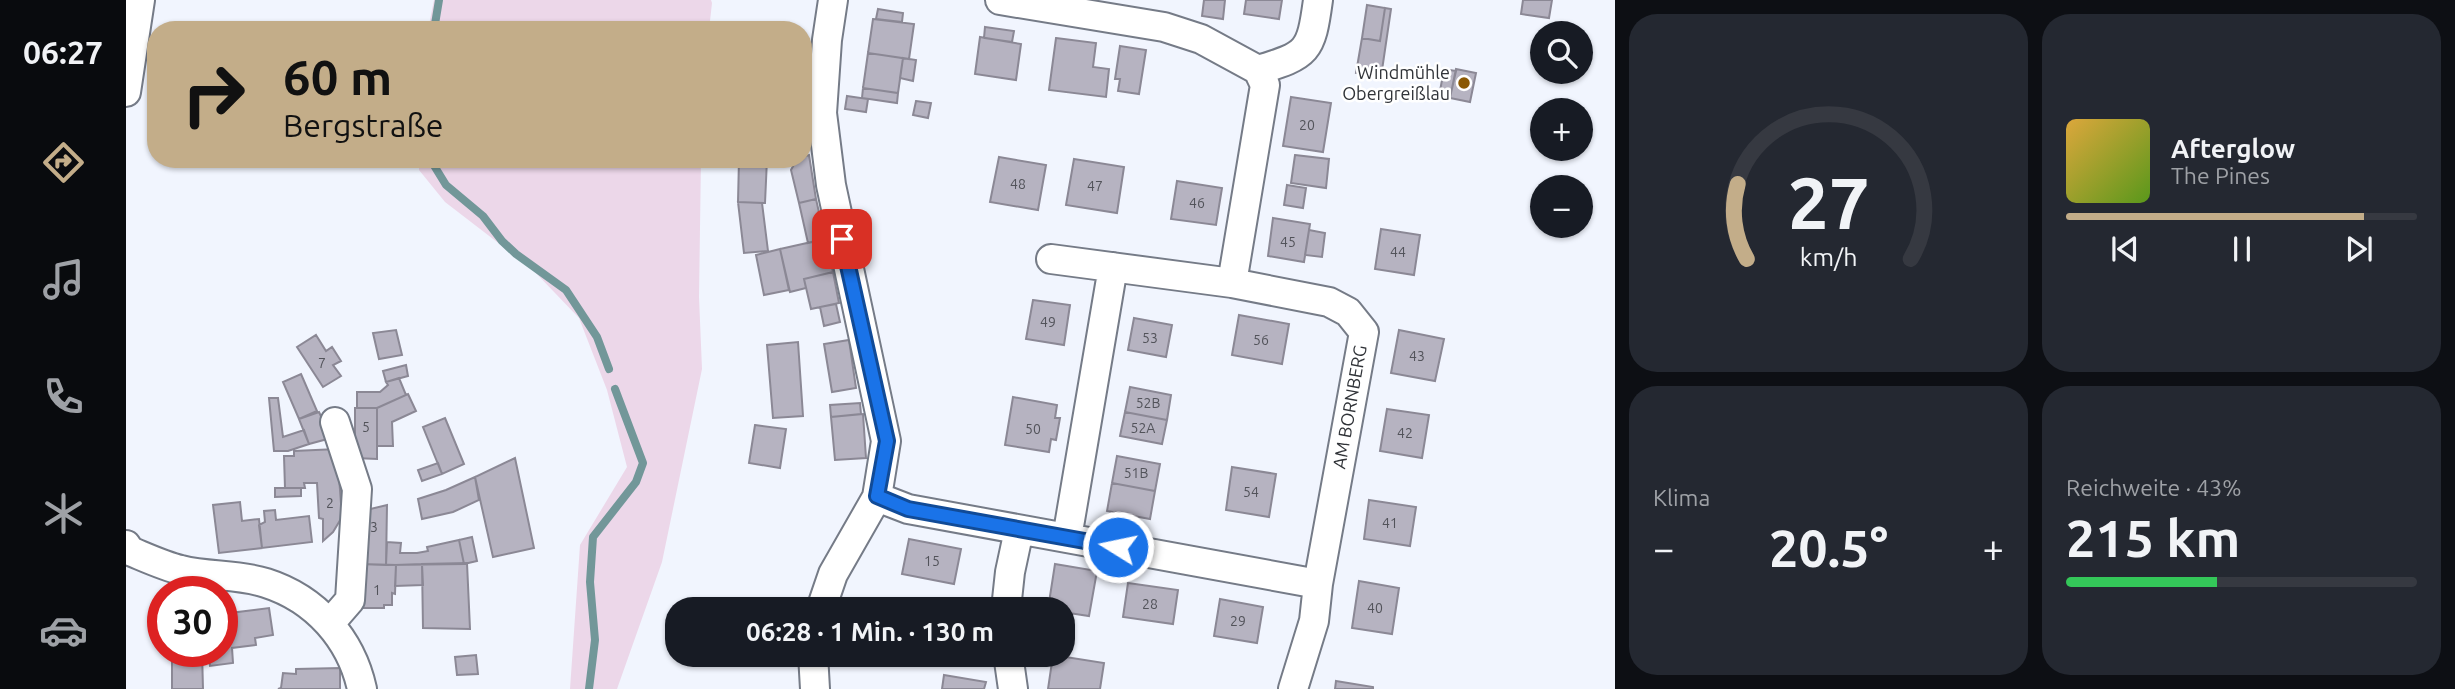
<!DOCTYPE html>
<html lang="de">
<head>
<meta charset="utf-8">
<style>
	:root { --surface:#171b24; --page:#242831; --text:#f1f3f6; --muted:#9ea1a6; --line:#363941; --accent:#c3ad89 }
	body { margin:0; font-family:Ubuntu,sans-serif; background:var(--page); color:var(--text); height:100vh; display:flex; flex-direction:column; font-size:26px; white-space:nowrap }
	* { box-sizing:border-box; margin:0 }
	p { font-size:23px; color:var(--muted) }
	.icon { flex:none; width:38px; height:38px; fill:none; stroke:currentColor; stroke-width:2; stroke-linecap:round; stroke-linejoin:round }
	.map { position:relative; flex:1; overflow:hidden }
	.side { display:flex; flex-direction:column; gap:14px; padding:14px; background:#0d0f14; width:840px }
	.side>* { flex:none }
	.top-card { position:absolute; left:21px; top:21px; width:665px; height:147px; border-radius:28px; box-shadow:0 2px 5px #0004; background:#c3ad89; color:#111; overflow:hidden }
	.buttons { position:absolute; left:1404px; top:21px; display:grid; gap:14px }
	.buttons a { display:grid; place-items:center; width:63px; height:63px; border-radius:50%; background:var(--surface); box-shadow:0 2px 5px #0004; font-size:35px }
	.speed { position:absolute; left:21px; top:576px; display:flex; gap:14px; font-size:35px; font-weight:700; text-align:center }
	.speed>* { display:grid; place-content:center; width:91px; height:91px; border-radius:50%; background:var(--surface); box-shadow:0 2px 5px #0004; line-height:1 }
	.speed .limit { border:10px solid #d22; background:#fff; color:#111 }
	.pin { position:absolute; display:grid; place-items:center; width:60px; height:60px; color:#fff; margin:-30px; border-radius:14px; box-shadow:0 4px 10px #0006 }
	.me { position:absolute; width:77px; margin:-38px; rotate:280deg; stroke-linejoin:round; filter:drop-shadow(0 0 5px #0008) }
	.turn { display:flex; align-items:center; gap:24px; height:147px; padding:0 21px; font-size:32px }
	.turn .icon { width:91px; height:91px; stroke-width:2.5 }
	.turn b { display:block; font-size:49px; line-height:60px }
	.big { font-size:52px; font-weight:700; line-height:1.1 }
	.side .card { flex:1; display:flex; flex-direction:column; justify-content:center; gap:10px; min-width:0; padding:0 24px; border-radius:28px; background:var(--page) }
	.side .dial { align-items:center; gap:0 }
	.dial svg { height:182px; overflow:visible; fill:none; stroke:var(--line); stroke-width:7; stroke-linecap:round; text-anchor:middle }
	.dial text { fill:var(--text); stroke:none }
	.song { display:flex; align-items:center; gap:21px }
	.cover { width:84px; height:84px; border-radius:10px; background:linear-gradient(135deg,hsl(40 70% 55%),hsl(90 70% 35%)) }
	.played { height:7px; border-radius:4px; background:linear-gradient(90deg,var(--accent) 85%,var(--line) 85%) }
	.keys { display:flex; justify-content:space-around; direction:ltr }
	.heat { display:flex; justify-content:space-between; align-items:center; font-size:38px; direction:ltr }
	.charge { height:10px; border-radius:5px; background:linear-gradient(90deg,#34c759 43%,var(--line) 0) }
	.side .tiles { flex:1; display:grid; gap:14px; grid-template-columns:repeat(2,1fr) }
	.trip { position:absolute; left:539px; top:597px; width:410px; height:70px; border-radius:28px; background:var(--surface); box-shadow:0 2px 5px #0004; font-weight:700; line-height:70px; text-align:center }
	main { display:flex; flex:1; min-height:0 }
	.tabs { display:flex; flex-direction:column; width:126px; justify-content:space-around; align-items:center; background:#090b0e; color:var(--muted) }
	.tabs .icon { width:49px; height:49px }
	.tabs .on { color:var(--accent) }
	.tabs b { font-size:32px; color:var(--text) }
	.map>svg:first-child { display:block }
</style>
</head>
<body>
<main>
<nav class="tabs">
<b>06:27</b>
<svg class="icon on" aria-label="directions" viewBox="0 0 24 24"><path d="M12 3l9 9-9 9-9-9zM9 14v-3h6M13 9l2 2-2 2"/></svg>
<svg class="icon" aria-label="music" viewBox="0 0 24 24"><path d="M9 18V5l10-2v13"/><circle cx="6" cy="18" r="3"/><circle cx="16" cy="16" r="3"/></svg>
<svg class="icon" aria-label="phone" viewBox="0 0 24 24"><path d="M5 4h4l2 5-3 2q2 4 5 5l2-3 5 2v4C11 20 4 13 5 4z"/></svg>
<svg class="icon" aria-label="climate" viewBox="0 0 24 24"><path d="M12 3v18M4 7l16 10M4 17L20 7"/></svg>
<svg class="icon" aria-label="car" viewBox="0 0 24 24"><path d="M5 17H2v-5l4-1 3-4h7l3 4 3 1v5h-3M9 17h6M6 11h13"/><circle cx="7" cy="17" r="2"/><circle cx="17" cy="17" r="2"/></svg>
</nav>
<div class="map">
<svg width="1489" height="689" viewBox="0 0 1489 689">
	<rect width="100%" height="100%" fill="#f1f5fe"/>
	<path fill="#ecd7e9" d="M 308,0 L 585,0 L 586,3 L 583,30 L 302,30 Z
		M 293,159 L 575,159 L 573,297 L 576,369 L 536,562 L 491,689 L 444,689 L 454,545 L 501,467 L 481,390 L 453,318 L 405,268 L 319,202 L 293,170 Z"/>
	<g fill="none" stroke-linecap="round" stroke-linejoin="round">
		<path stroke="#729799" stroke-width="8" d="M 308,30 L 313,0
			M 304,159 L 320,185 L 357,216 L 376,241 L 390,254 L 440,290 L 471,337 L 483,369
			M 463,689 L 469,640 L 464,582 L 467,537 L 510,482 L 517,463 L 489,389"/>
	</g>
	<path fill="#b6b3c1" stroke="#8b8895" stroke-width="2" d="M 1078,0 L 1099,0 L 1097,19 L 1076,16 Z
		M 1120,0 L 1156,0 L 1153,19 L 1118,14 Z
		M 1397,0 L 1426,0 L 1423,18 L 1395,14 Z
		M 1241,5 L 1259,8 L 1254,41 L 1236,38 Z
		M 1259,8 L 1265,9 L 1255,77 L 1230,73 L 1236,38 L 1254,41 Z
		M 752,9 L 777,13 L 776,22 L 750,19 Z
		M 747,19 L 788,24 L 783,59 L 742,53 Z
		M 859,27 L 888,31 L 886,42 L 858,38 Z
		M 854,37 L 895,44 L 890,80 L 849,74 Z
		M 930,38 L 970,43 L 967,67 L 983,69 L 980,97 L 923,90 Z
		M 994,46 L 1020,50 L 1013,94 L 992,91 L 994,79 L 989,79 Z
		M 742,53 L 777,58 L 772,93 L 737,88 Z
		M 777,58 L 790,60 L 787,81 L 774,78 Z
		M 1318,69 L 1330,71 L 1325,93 L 1314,91 Z
		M 1330,69 L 1350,73 L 1344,102 L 1324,98 Z
		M 737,88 L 772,93 L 771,103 L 736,98 Z
		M 721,96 L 742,99 L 740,112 L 719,109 Z
		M 1165,97 L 1205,103 L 1197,152 L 1157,146 Z
		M 790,101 L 805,103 L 802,118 L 787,115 Z
		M 683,155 L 690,199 L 673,203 L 665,170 L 671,159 L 677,159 L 677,157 Z
		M 1169,155 L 1203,159 L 1200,188 L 1165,183 Z
		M 873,157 L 920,165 L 912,210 L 864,202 Z
		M 613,159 L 641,159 L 639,203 L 612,202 Z
		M 948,159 L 998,167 L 991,213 L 940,205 Z
		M 1051,181 L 1096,188 L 1090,225 L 1045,219 Z
		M 1161,185 L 1180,188 L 1177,208 L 1158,205 Z
		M 690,199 L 699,239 L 682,243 L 673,203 Z
		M 612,202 L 636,203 L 642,251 L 618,253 Z
		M 1147,218 L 1184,224 L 1178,262 L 1142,256 Z
		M 1255,229 L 1294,235 L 1288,275 L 1249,269 Z
		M 1183,230 L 1199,233 L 1196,257 L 1179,255 Z
		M 699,239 L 707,272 L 678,279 L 680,288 L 664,292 L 654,249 Z
		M 654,249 L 663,290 L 638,295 L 630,255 Z
		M 707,272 L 713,303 L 685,309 L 678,279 Z
		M 907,300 L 944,305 L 938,345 L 900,339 Z
		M 710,304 L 714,322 L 698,326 L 694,307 Z
		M 1113,315 L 1163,324 L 1156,364 L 1106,355 Z
		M 1008,318 L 1046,325 L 1040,357 L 1002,350 Z
		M 270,330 L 276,355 L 253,359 L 247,333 Z
		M 1273,330 L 1318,339 L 1309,381 L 1265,373 Z
		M 190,335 L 200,351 L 206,347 L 215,361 L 207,365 L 215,376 L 197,387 L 171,347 Z
		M 723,340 L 730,388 L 706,392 L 698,344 Z
		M 672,342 L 677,416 L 647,418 L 641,345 Z
		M 280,365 L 282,376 L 260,382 L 257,371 Z
		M 175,374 L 191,411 L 173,419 L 157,382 Z
		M 273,378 L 280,395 L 251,408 L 231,408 L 231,392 L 254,392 L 262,385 L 260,382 Z
		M 1004,387 L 1045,395 L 1041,420 L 999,412 Z
		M 282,394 L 290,411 L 266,422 L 267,446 L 251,446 L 251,408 Z
		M 887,397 L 931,405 L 929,418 L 934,418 L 930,440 L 925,439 L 923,452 L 879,445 Z
		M 143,398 L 152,398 L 157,437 L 178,430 L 183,444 L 162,451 L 148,451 Z
		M 734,403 L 735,414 L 705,417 L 704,405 Z
		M 229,408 L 251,408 L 251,459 L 229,458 Z
		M 1261,409 L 1303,415 L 1296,458 L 1254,451 Z
		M 193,412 L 205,438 L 183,444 L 173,419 Z
		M 999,412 L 1041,420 L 1036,444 L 994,436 Z
		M 737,414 L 740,458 L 709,460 L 705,417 Z
		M 319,418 L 338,464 L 316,474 L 297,427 Z
		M 629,425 L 660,429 L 654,468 L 623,463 Z
		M 211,449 L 216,517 L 207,532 L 197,541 L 197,519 L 193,518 L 191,483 L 178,483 L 179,488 L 159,488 L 158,456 L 168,456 L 168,451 Z
		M 991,456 L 1034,464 L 1029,491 L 986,483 Z
		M 389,458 L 408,548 L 367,557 L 349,477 Z
		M 312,463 L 316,474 L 296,481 L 292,470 Z
		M 1106,467 L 1150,474 L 1143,517 L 1100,510 Z
		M 349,477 L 353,500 L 327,512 L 296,519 L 292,499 L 320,490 Z
		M 986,483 L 1029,491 L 1024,519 L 981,511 Z
		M 149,488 L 175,488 L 175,496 L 149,497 Z
		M 1243,500 L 1290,507 L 1284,546 L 1238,539 Z
		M 114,502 L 116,521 L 133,519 L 136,548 L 93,553 L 87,505 Z
		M 261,505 L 260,565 L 234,564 L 236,511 Z
		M 149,510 L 150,520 L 183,516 L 186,542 L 136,548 L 133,525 L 139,522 L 138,511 Z
		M 346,537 L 351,561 L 338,564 L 333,540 Z
		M 783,539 L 835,549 L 828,584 L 776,574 Z
		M 333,540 L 338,564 L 260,565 L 261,542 L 275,543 L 274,553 L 291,553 L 302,551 L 301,547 Z
		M 341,563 L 344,629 L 297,628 L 296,564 Z
		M 234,564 L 270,565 L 269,594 L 266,593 L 266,605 L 258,605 L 258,608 L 233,608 Z
		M 296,564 L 297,585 L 269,586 L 270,565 Z
		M 929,564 L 971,571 L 963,616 L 936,612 L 936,609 L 922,609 Z
		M 1233,581 L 1273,588 L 1266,634 L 1226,628 Z
		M 1002,583 L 1052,590 L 1047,624 L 997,617 Z
		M 1094,599 L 1137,607 L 1131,643 L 1088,636 Z
		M 143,608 L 147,635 L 129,638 L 130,645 L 106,648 L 107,663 L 84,666 L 82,651 L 96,651 L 96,614 Z
		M 46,651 L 76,651 L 77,689 L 46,689 Z
		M 350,655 L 352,674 L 331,675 L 329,657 Z
		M 927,655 L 978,663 L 974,689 L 922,689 Z
		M 214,668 L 214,689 L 152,689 L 155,688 L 157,673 L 170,674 L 170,669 Z
		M 818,675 L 860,682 L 858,689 L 816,689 Z
		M 1210,681 L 1247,687 L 1247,689 L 1209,689 Z"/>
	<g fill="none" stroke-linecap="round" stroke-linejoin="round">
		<defs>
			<path id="minor" d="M 874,0 L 1038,27 L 1075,39 L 1132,70 L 1139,85 L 1106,283
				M 1132,70 C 1182,55 1185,52 1192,0
				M 0,92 L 14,0
				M 751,497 L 782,509 L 1192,584 L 1238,332 L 1222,312 L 1203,302 L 1106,283 L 925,259
				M 941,538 L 987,267
				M 0,545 L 4,551 C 21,558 38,566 55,570 C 82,577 113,574 140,583 C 190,599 225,639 236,689
				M 695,609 L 707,574 L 751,497 L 760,441 L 705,185 L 696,113 L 701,40 L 707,0
				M 880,609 L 884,572 L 893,530
				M 205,622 L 224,600 L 231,489 L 209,422
				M 687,654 L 689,689
				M 882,654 L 887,689
				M 1167,689 L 1188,621 L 1192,584"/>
		</defs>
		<use href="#minor" stroke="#757b87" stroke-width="32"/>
		<use href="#minor" stroke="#fff" stroke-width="28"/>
	</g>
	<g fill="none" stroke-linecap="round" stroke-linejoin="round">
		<defs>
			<path id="route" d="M 716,239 L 761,441 L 751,496 L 782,509 L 992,547"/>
		</defs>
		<use href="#route" stroke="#114b97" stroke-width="18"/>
		<use href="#route" stroke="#1a73e8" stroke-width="12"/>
	</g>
	<circle fill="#8b5803" stroke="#fff" stroke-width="2.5" cx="1338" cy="83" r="7"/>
	<g text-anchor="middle" stroke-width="5" stroke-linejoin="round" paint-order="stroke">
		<g font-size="14" fill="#52535a">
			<text x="1181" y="130">20</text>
			<text x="892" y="189">48</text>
			<text x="969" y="191">47</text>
			<text x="1071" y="208">46</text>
			<text x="1162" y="247">45</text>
			<text x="1272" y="257">44</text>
			<text x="922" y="327">49</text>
			<text x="1024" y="343">53</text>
			<text x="1135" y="345">56</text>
			<text x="1291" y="361">43</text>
			<text x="196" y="368">7</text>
			<text x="1022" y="408">52B</text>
			<text x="240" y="432">5</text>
			<text x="1017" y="433">52A</text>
			<text x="907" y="434">50</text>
			<text x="1279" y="438">42</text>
			<text x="1010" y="478">51B</text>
			<text x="1125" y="497">54</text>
			<text x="204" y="508">2</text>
			<text x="1264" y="528">41</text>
			<text x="248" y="532">3</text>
			<text x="806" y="566">15</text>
			<text x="251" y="595">1</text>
			<text x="1024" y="609">28</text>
			<text x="1249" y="613">40</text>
			<text x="1112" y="626">29</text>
		</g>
		<g font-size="18" fill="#303338" stroke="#fff" text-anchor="end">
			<text x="1324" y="79">Windmühle<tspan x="1324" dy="21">Obergreißlau</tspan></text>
		</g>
		<g font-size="18" fill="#303338" stroke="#fff">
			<text transform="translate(1224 407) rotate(-80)" y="6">AM BORNBERG</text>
		</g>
	</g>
</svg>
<div class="buttons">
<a><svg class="icon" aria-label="search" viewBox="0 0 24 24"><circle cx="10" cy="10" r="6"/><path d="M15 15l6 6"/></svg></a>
<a>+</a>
<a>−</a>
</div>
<div class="speed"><div class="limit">30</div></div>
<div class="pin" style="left:716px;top:239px;background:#d93025"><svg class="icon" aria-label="arrive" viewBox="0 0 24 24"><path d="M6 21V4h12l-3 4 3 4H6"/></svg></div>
<svg class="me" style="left:992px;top:547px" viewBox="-20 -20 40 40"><circle r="17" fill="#1a73e8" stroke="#fff" stroke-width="3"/><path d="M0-11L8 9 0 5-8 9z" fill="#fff"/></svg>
<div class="trip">06:28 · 1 Min. · 130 m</div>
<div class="top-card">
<div class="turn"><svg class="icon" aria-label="right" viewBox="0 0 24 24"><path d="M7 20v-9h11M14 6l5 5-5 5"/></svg><div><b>60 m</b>Bergstraße</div></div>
</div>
</div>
<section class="side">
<div class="tiles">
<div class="card dial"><svg viewBox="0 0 100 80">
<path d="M14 69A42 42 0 1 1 86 69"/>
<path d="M14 69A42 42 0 0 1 10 36" stroke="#c3ad89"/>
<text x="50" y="56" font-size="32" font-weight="700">27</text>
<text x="50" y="72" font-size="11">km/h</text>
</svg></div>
<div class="card">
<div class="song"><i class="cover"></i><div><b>Afterglow</b><p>The Pines</p></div></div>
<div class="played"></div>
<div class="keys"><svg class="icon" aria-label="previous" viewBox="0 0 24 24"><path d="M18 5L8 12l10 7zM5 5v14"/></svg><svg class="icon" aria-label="pause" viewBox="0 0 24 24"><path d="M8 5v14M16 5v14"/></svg><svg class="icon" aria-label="next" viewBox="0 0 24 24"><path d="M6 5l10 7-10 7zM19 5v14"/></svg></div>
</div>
<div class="card"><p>Klima</p>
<div class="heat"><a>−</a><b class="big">20.5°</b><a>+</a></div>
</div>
<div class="card"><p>Reichweite · 43%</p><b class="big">215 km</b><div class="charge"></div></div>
</div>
</section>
</main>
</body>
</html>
